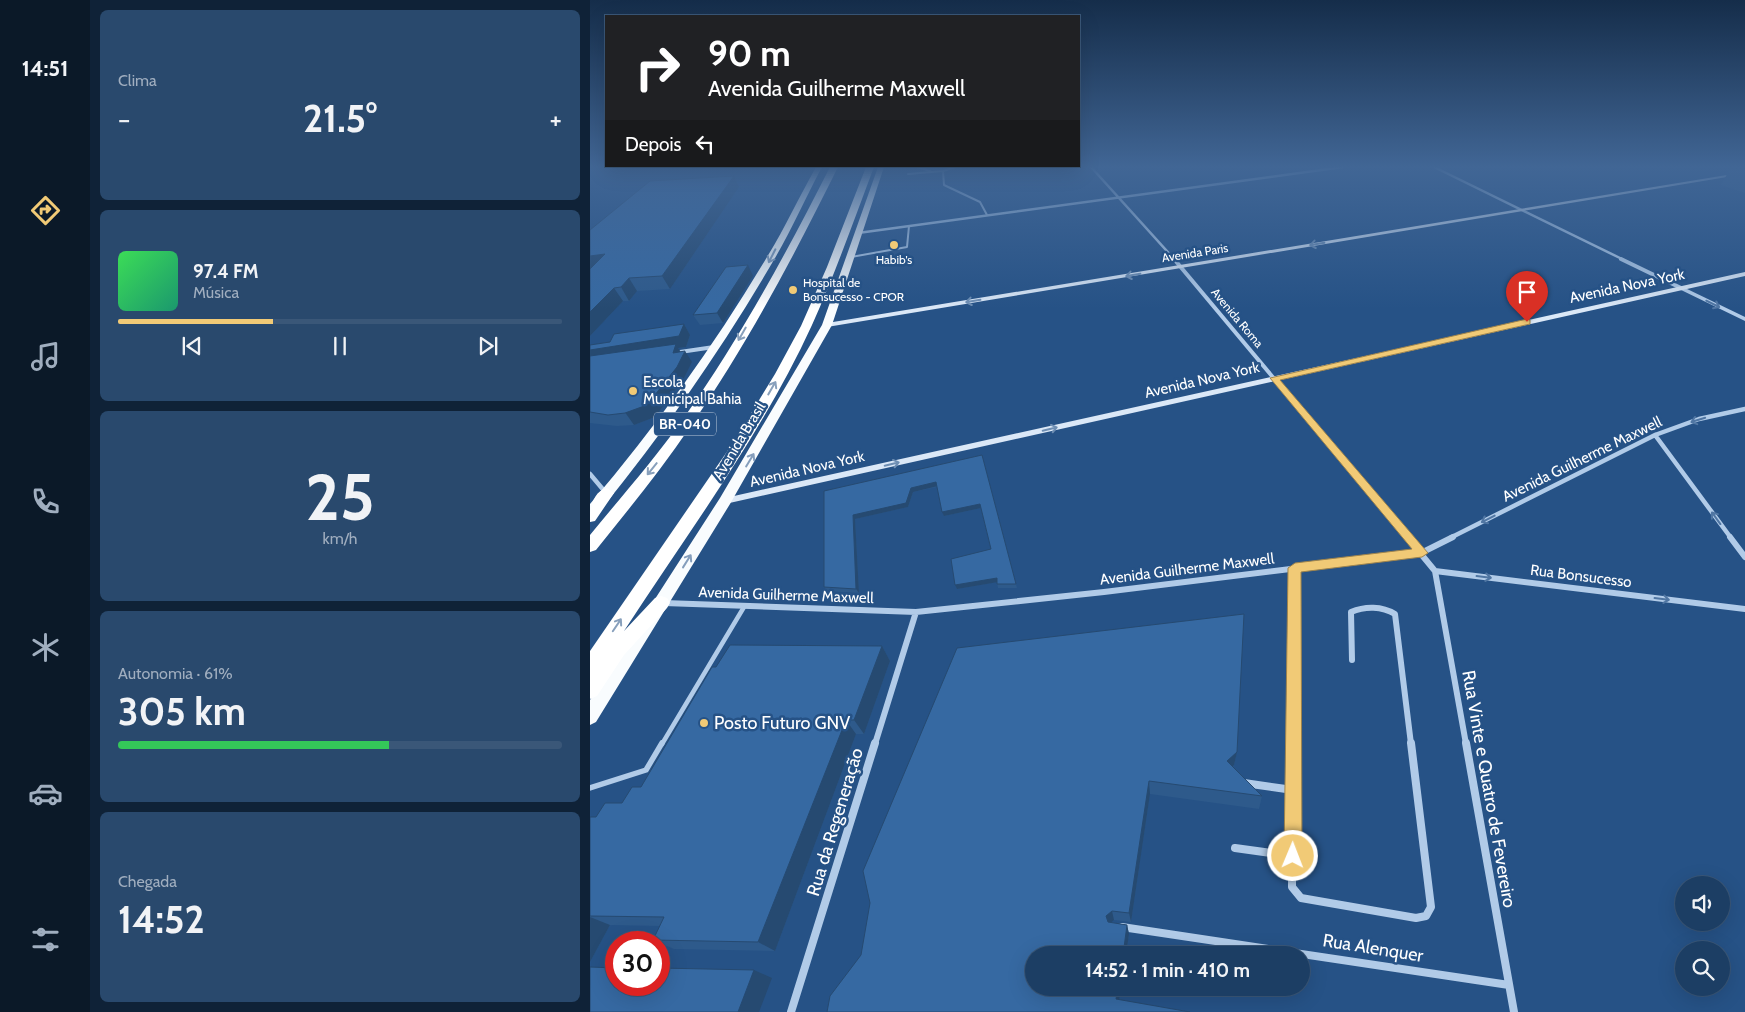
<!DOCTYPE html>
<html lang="pt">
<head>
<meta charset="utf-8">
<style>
	:root { --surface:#1c3e64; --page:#29496d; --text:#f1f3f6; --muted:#a0aebf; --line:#3a5778; --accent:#f1ca76 }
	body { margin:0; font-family:Cabin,sans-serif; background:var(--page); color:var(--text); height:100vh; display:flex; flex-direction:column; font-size:19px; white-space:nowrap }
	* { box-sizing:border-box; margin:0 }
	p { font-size:16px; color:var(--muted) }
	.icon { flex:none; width:28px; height:28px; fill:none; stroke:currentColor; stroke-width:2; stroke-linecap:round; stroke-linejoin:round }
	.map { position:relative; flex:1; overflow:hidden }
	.side { display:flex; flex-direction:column; gap:10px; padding:10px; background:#0f2237; width:500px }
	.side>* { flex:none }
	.top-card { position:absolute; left:15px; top:15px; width:475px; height:152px; border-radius:0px; box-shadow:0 5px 20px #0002,0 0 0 1px var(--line); background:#202124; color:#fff; overflow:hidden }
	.fabs { position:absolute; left:1085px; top:876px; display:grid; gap:10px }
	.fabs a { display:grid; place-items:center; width:55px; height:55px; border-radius:50%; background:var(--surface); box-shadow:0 5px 20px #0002,0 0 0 1px var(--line); font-size:25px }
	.speed { position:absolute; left:15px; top:931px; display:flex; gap:10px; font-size:25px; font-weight:700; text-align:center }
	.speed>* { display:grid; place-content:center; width:65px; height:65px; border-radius:50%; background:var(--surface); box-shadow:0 5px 20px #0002,0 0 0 1px var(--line); line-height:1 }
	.speed .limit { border:8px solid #d22; background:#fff; color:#111 }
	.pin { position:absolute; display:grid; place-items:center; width:42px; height:42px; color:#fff; margin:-51px -21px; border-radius:50% 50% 50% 0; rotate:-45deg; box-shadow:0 0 5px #0007 }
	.pin .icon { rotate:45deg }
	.me { position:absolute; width:55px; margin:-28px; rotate:1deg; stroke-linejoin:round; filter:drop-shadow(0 0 4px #0008) }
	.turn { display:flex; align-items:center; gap:18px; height:105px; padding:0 20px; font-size:22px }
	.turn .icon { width:65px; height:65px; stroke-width:2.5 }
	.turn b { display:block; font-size:35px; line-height:42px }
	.then { display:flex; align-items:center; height:48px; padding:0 20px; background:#0003; gap:10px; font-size:19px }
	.big { font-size:38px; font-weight:700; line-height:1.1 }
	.side .tile { flex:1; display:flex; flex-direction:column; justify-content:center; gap:8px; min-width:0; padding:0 18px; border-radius:8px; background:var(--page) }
	.side .dial { align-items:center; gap:0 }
	.dial b { font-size:65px; line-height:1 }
	.song { display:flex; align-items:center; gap:15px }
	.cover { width:60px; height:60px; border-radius:8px; background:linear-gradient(135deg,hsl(130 70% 55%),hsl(160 70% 35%)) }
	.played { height:5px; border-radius:2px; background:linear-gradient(90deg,var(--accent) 35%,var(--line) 35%) }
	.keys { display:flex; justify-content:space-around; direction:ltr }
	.heat { display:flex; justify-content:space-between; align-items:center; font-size:28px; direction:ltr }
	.charge { height:8px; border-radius:4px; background:linear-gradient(90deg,#34c759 61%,var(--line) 0) }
	.trip { position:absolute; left:435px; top:946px; width:285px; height:50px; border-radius:25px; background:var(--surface); box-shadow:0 5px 20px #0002,0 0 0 1px var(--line); font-weight:700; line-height:50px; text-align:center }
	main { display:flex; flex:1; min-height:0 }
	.menu { display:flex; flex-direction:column; width:90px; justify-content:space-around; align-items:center; background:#0b1928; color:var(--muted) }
	.menu .icon { width:35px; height:35px }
	.menu .current { color:var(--accent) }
	.menu b { font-size:22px; color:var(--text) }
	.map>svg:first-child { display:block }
</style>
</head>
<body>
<main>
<nav class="menu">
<b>14:51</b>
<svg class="icon current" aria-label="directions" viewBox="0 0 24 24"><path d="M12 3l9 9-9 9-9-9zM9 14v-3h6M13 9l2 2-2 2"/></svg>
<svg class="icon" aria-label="music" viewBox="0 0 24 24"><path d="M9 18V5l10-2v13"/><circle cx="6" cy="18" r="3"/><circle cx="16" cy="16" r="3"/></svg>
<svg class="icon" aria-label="phone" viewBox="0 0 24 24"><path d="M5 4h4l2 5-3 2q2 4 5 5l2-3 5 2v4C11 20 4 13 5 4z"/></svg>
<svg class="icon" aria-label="climate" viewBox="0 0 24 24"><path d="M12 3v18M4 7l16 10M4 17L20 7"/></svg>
<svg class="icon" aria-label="car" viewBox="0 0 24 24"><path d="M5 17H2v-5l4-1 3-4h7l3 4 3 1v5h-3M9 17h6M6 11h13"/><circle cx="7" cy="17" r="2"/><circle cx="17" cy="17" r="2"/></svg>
<svg class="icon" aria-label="filters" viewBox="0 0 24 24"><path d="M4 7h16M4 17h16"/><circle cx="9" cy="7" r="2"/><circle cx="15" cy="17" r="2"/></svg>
</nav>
<section class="side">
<div class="tile"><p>Clima</p>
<div class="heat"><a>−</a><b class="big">21.5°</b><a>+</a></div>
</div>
<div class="tile">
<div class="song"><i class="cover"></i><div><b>97.4 FM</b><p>Música</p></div></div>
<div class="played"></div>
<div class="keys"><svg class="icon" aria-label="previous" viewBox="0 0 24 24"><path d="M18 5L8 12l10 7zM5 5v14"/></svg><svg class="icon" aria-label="pause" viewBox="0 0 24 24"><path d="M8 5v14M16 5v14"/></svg><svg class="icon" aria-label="next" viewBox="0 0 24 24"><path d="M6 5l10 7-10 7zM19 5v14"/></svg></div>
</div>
<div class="tile dial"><b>25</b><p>km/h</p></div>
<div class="tile"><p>Autonomia · 61%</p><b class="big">305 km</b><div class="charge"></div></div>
<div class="tile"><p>Chegada</p><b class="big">14:52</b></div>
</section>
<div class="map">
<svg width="1155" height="1012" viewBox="0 0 1155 1012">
	<rect width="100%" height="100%" fill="#265286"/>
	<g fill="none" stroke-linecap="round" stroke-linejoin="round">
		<path stroke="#b1cbe8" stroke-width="2" d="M 327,167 L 340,171
			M 353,171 L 354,185 L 390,202 L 397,215
			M 318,174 L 353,171 L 366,167
			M 261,257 L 317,247 L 319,226"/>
		<path stroke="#b1cbe8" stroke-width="4.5" d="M 72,744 L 154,607"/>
		<path stroke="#b1cbe8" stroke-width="5.5" d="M 0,788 L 56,770 L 72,743"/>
		<path stroke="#b1cbe8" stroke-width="2.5" d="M 501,167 L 585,260
			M 844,167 L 1034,260
			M 268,233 L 753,167"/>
		<path stroke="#b1cbe8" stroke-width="4" d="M 584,259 L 686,381
			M 1031,259 L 1091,288
			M 90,352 L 124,347"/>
		<path stroke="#b1cbe8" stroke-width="4.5" d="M 685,380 L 818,538
			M 1065,435 L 1141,538
			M 0,474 L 16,493
			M 860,538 L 1065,435 L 1109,419 L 1155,409"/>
		<path stroke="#b1cbe8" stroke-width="6" d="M 817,537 L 845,571 L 1155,609
			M 1140,537 L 1155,557
			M 845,571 L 876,744
			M 74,603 L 326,612 L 514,592 L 831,553 L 863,537
			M 762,660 L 761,612 C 775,606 792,606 805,614 L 821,744
			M 285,744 L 326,612
			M 703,744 L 705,568"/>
		<path stroke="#b1cbe8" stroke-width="8" d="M 703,743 L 702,887 L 711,898 L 826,918 L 836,916 L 841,907 L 821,743
			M 876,743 L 924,1012
			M 654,783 L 703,790
			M 645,848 L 703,856
			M 532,927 L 919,985
			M 201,1012 L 285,743"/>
		<path fill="#b1cbe8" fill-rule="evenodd" d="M 1089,287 L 1093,287 L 1155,317 L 1155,321 L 1089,289 Z"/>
		<path fill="#dbe8f7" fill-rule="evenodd" d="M 1155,172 L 1155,174 L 237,327 L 233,325 L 237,323 Z
			M 1155,272 L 1155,276 L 135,504 L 130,501 L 135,498 Z"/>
		<path fill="#f9fcfe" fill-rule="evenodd" d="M 226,167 L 232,167 C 216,197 202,229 185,258 C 132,349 72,435 5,517 L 0,518 L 0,504 C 66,427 125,344 177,257 C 195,228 209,197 226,167 Z
			M 288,167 L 294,167 L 242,325 L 140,504 L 6,722 L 0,725 L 0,700 L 130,498 L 232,325 Z"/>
		<path fill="#fff" fill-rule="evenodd" d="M 240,167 L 248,167 C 204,256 157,345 100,427 C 71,470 38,510 6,550 L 0,552 L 0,535 C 31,497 64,460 93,419 C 149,340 196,254 240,167 Z
			M 276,167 L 284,167 C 264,220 245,274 222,325 C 172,434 99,531 34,631 L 65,598 L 71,596 L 77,598 L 80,603 L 77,608 L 34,655 L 7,696 L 0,699 L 0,651 L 143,443 L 185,374 L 211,326 L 237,267 Z
			M 17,488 L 24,493 L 5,521 L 0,522 C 0,509 2,492 17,488 Z"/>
	</g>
	<path fill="#2e5a8b" d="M 1141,167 L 1155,167 L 1155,193 L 1131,185 Z
		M 144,176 L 149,187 L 80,289 L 47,291 L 39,301 L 33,301 L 0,336 L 0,230 Z
		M 163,276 L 133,323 L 110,325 L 103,315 Z
		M 94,324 L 100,335 L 96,347 L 88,348 L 90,352 L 102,362 L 94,378 L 65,417 L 44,425 L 27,426 L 0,423 L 0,345 L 20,342 Z
		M 392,455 L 427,588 L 408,588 L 407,582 L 367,589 L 365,585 L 401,549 L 391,508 L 354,516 L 347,487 L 323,492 L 318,507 L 265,519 L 269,593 L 236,591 L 234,587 L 234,491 Z
		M 292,646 L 300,661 L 274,734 L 266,734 L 185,951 L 84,949 L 63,940 L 70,926 L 20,925 L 0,962 L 0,817 L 6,817 L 32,803 L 51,787 Z
		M 367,648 L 647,752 L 644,765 L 643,767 L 672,796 L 669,809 L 560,794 L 541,922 L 524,920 L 521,922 L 537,925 L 539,934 L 536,955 L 271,955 Z"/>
	<path fill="#264a71" d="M 51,167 L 76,167 L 53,170 Z
		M 144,176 L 149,187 L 80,289 L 72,276 Z
		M 15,254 L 0,269 L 0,256 Z
		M 158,265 L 163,276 L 133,323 L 127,313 Z
		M 39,278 L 47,291 L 39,301 L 31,287 Z
		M 24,288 L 33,301 L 0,336 L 0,312 Z
		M 94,324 L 100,335 L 96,347 L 88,348 L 93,355 L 95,351 L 102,362 L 94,378 L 65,417 L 44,425 L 0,363 L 0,350 Z
		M 346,482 L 348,486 L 323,492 L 318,507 L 265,519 L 269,593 L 266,589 L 263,515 L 321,488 Z
		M 390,504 L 391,508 L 354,516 L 352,512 Z
		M 407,578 L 408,582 L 367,589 L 365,585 Z
		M 292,646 L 300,661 L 274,734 L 264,720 Z
		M 256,720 L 266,734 L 185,951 L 168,942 Z
		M 647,752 L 644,765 L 635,774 L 637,761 Z
		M 559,781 L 560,794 L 541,922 L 539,913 Z
		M 522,911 L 524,920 L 518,925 L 516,916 Z
		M 0,917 L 20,925 L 0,962 Z
		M 537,925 L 539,934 L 536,955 L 533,955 Z
		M 164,970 L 182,978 L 169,1012 L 148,1012 Z
		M 528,988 L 531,988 L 528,1006 L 526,999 Z"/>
	<path fill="#3669a2" stroke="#264a71" d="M 144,176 L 72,276 L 39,278 L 31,287 L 24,288 L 0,312 L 0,269 L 15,254 L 0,256 L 0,230 L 60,181 Z
		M 158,265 L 127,313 L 103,315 L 136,267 Z
		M 94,324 L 89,336 L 0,350 L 0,345 L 20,342 L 24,334 Z
		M 86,344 L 83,353 L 95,351 L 87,367 L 57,405 L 35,413 L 18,415 L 0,412 L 0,356 Z
		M 392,455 L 426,584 L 407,584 L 407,578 L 365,585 L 361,559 L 401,549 L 390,504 L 352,512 L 346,482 L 321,488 L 316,503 L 263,515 L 266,589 L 234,587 L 234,491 Z
		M 654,614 L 647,752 L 637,761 L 672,796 L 559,781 L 539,913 L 522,911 L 516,916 L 518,922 L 537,925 L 533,955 L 444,955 L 444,988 L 528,988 L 526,999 L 600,1012 L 237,1012 L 240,996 L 271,955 L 280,903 L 273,871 L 367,648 Z
		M 140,645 L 292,646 L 264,720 L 256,720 L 168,942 L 63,940 L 74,917 L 0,916 L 0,817 L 6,817 L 15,803 L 32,803 L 42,787 L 51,787 L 122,667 L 126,667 Z
		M 0,967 L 26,968 L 26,985 L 69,985 L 69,968 L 164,970 L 148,1012 L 0,1012 Z"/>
	<defs><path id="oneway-shaft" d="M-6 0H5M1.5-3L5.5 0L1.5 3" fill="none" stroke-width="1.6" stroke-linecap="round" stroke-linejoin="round" transform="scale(1.25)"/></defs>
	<g stroke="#6e8eb3">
		<use href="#oneway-shaft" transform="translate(727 244) rotate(171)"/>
		<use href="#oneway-shaft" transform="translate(543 275) rotate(171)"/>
		<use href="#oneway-shaft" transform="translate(383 301) rotate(171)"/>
		<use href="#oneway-shaft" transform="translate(460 429) rotate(-13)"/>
		<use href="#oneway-shaft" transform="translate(302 464) rotate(-13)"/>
	</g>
	<g stroke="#859ebc">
		<use href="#oneway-shaft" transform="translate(182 256) rotate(117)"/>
		<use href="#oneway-shaft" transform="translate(160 460) rotate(-59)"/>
		<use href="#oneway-shaft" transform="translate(97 561) rotate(-58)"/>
	</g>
	<g stroke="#5076a3">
		<use href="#oneway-shaft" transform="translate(1123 304) rotate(26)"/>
		<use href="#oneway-shaft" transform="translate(1108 420) rotate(163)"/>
		<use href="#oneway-shaft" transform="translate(1126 518) rotate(-126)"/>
		<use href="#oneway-shaft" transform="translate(898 519) rotate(153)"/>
		<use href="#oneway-shaft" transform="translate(894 577) rotate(7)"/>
		<use href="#oneway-shaft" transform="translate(1072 599) rotate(7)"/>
	</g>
	<g stroke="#88a0bc">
		<use href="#oneway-shaft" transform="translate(152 334) rotate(120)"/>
		<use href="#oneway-shaft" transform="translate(182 388) rotate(-60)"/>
		<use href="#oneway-shaft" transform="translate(62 469) rotate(129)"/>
		<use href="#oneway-shaft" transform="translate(27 625) rotate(-56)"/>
	</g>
	<linearGradient id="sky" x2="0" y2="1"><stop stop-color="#152d4a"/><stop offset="0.54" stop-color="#416695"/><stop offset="1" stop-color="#416695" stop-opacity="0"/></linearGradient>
	<rect width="1155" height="309" fill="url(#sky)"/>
	<path fill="#f1ca76" stroke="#9d834d" d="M 937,319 L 940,320 L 940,324 L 690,380 L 838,553 L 832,557 L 711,572 L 712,856 L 709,862 L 703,865 L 697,862 L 694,856 L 698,568 L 705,563 L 822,549 L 680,378 Z"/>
	<g fill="#f1ca76" stroke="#265286" stroke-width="2">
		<circle cx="304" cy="245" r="5"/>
		<circle cx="203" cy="290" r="5"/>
		<circle cx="43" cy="391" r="5"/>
		<circle cx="114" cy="723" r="5"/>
	</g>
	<g text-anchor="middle" stroke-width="5" stroke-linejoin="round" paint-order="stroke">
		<g font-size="12" fill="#fff" stroke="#265286">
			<text transform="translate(605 253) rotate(-9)" y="4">Avenida Paris</text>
			<text transform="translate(647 318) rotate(50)" y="4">Avenida Roma</text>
		</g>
		<g font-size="12" fill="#fff" stroke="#265286">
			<text x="304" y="264">Habib's</text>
			<text x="213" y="287" text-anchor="start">Hospital de<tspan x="213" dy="14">Bonsucesso - CPOR</tspan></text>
		</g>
		<rect fill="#265286" stroke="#becbdb" stroke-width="1" x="64" y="412.5" width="62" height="23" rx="4"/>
		<g font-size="14" font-weight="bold" fill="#fff">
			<text x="95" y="429">BR-040</text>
		</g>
		<g font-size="15" fill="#fff" stroke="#265286">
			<text transform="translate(1037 286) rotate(-12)" y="5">Avenida Nova York</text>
			<text transform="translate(612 380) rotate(-13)" y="5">Avenida Nova York</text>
			<text transform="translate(149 441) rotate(-59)" y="5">Avenida Brasil</text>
			<text transform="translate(992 459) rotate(-26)" y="5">Avenida Guilherme Maxwell</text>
			<text transform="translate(217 469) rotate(-13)" y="5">Avenida Nova York</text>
			<text transform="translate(597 569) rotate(-7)" y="5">Avenida Guilherme Maxwell</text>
			<text transform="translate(991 576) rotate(7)" y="5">Rua Bonsucesso</text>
			<text transform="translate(196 595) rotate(2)" y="5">Avenida Guilherme Maxwell</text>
		</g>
		<g font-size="15" fill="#fff" stroke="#265286" text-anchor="start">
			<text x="53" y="387">Escola<tspan x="53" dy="17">Municipal Bahia</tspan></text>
		</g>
		<g font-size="18" fill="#fff" stroke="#265286" text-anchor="start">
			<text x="124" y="729">Posto Futuro GNV</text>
		</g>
		<g font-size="18" fill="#fff" stroke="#265286">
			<text transform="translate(899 789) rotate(80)" y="6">Rua Vinte e Quatro de Fevereiro</text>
			<text transform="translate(245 822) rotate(-73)" y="6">Rua da Regeneração</text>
			<text transform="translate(783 948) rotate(9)" y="6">Rua Alenquer</text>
		</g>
	</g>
</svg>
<div class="fabs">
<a><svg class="icon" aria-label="sound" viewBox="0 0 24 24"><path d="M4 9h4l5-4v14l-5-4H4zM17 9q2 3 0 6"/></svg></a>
<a><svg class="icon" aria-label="search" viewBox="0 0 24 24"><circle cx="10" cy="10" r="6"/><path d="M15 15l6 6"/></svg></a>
</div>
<div class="speed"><div class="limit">30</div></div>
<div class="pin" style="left:937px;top:322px;background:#d93025"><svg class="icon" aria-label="arrive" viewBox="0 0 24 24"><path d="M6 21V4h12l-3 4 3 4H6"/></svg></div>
<svg class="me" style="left:703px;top:856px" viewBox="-20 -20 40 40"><circle r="17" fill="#f1ca76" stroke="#fff" stroke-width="3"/><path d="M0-11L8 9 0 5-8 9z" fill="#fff"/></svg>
<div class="trip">14:52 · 1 min · 410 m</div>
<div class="top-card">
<div class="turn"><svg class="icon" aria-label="right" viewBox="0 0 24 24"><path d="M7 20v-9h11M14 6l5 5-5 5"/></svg><div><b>90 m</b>Avenida Guilherme Maxwell</div></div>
<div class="then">Depois<svg class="icon" aria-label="left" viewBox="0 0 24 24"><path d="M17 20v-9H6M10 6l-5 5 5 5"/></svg></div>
</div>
</div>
</main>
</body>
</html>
